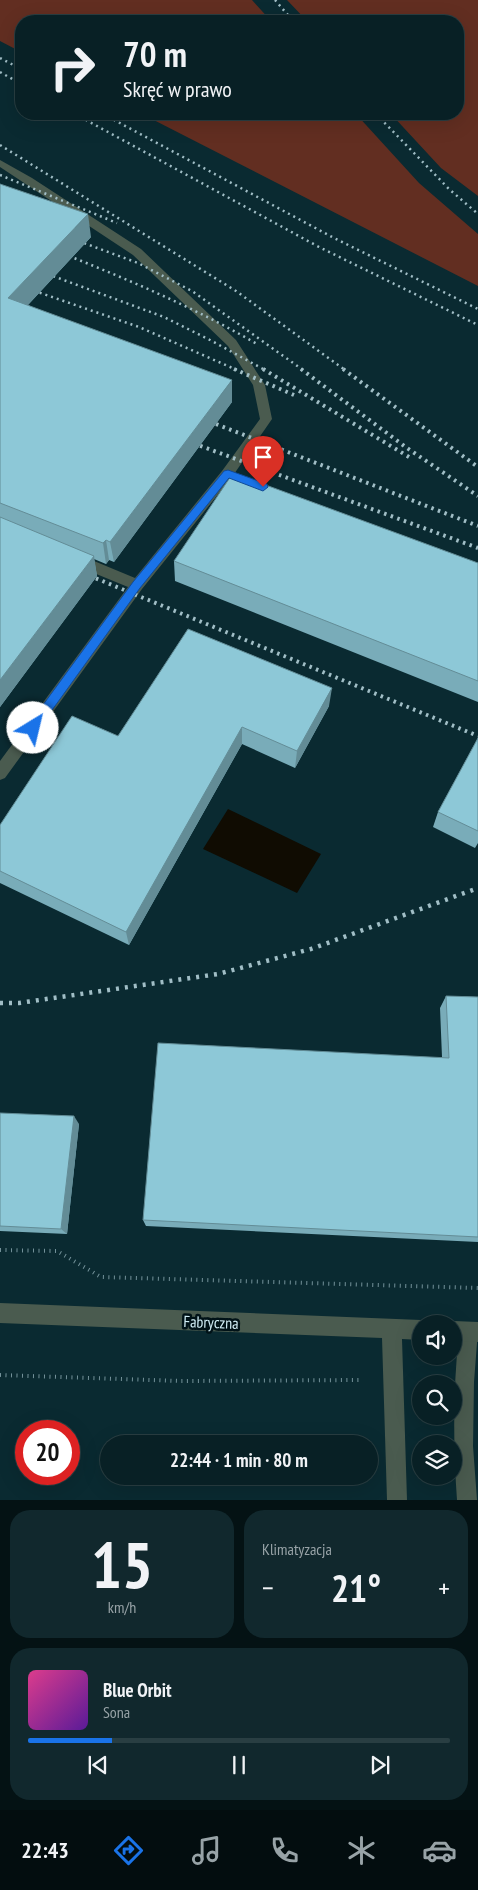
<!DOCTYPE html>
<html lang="pl">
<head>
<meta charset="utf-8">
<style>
	:root { --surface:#082025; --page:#11282d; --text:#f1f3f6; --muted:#98a3a7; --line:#293e42; --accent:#1a73e8 }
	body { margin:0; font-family:"PT Sans Narrow",sans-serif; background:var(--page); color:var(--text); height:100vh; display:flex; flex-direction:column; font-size:19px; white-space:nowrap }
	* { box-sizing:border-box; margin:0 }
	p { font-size:16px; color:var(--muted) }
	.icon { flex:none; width:28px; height:28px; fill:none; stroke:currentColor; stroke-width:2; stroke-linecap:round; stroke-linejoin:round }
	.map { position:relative; height:1500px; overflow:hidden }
	.sheet { display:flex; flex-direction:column; gap:10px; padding:10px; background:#041214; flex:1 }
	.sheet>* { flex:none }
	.banner { position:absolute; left:15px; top:15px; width:449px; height:105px; border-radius:20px; box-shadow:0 5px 20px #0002,0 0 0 1px var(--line); background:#082025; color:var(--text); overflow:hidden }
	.buttons { position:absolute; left:412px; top:1315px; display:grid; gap:10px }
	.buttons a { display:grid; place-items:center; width:50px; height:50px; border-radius:50%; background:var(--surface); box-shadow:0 5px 20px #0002,0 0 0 1px var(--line); font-size:25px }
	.speed { position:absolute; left:15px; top:1420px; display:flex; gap:10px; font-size:25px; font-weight:700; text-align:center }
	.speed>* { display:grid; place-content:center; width:65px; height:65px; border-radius:50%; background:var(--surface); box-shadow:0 5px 20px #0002,0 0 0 1px var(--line); line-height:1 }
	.speed .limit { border:8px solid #d22; background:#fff; color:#111 }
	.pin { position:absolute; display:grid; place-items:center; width:42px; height:42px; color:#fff; margin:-51px -21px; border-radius:50% 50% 50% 0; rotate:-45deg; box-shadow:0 0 5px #0007 }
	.pin .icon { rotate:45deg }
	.me { position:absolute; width:55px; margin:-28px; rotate:36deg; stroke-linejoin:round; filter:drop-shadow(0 0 4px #0008) }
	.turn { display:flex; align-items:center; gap:18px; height:105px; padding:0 25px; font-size:22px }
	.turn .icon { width:65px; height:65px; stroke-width:2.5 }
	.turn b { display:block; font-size:35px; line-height:42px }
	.big { font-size:38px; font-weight:700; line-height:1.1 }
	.sheet .tile { flex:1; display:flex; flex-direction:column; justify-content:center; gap:8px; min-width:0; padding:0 18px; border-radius:20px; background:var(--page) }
	.sheet .dial { align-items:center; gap:0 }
	.dial b { font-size:65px; line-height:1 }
	.song { display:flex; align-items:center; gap:15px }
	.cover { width:60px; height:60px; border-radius:8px; background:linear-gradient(135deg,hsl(330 70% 55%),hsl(270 70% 35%)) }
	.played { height:5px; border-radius:2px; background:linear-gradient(90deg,var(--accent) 20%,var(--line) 20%) }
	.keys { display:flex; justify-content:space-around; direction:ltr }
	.heat { display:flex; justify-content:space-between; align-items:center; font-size:28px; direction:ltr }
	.sheet .tiles { flex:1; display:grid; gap:10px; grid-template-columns:1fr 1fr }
	.tile:last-child { grid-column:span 2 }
	.trip { position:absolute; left:100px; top:1435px; width:278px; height:50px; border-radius:25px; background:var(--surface); box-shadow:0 5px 20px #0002,0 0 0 1px var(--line); font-weight:700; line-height:50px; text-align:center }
	.tabs { display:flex; height:80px; justify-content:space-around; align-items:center; background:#030d0f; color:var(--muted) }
	.tabs .icon { width:35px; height:35px }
	.tabs .current { color:var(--accent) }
	.tabs b { font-size:22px; color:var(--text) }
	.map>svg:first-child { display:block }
</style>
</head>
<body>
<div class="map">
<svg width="478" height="1500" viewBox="0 0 478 1500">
	<rect width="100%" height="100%" fill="#0a2a31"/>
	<path fill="#622e21" d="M 0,0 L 252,0 L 271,21 L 21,21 L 21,52 L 0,41 Z
		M 287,0 L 478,0 L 478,196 L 441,168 L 391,114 L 458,114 L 458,21 L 307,21 Z
		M 142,114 L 356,114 L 419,183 L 478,234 L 478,286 Z"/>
	<path fill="#100c02" d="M 228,809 L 321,854 L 297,893 L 203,849 Z"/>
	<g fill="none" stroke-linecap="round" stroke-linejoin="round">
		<path stroke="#74929a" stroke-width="4" stroke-dasharray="1 4.5" stroke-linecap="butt" d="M 0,1250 L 57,1251 L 101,1277 L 478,1288
			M 0,1375 L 181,1381 L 362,1380"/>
		<path fill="#4a5b4f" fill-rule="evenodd" d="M 0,160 L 32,178 L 141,249 L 236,340 L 265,385 L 272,419 L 232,477 L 142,589 L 5,778 L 0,780 L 0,761 L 128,587 L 72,564 L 70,560 L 72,556 L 77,555 L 82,556 L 135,578 L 222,471 L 260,419 L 253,385 L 228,346 L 133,255 L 0,167 Z
			M 469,1322 L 476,1325 L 478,1330 L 474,1382 L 473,1446 L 477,1500 L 457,1500 C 453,1443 453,1390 459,1332 L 462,1325 Z"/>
		<path fill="#4a5b4f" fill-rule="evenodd" d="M 0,1303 L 421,1320 L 428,1323 L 421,1324 L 421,1340 L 402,1339 L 407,1500 L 387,1500 L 382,1338 L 0,1323 Z
			M 454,1321 L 478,1322 L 478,1342 L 454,1341 L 454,1324 L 448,1324 Z"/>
		<path stroke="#a1bec6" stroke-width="2.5" stroke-dasharray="2 4" stroke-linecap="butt" d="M 275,0 L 293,21
			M 0,58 L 21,69
			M 0,72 L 21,84
			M 75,114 L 319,247 L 478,325
			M 103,114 L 334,238 L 478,309
			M 376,114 L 449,189 L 478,214
			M 0,145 L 236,291 L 345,370
			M 0,175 L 117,223
			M 73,239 L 138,263 L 192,291 L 303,370
			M 69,256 C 134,282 197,309 257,344
			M 42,272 L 164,317 L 210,340 L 265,370
			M 0,279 L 139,327 L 237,370"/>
		<path stroke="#a1bec6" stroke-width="4" stroke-dasharray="2.5 4.5" stroke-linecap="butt" d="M 234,369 L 294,395
			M 263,369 L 409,457
			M 301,369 L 407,448 L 478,496
			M 343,369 L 478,467
			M 203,419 L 478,526
			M 187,441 L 478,548
			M 83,573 L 478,736"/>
		<path stroke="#a1bec6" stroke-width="4.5" stroke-dasharray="3 6" stroke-linecap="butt" d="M 0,1003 L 19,1003 L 218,974 L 311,949 L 478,888"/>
	</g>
	<path fill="#79acb9" d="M 0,184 L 91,237 L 28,305 L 232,402 L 114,562 L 109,560 L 106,564 L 94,559 L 97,576 L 0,707 Z
		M 174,561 L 478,563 L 478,702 L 175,581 Z
		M 329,706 L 295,768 L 242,744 L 129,945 L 0,883 L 0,825 L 118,736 Z
		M 478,738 L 478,843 L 475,848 L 433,827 L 438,812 Z
		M 446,996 L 478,997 L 478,1242 L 146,1226 L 143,1220 L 442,1057 L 440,1008 Z
		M 0,1113 L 79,1124 L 67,1234 L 0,1231 Z"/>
	<path fill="#638c96" d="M 88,214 L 91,237 L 13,321 L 8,298 Z
		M 232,380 L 232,402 L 114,562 L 110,542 Z
		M 106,540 L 109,560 L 106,564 L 103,543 Z
		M 94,556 L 97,576 L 0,707 L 0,680 Z
		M 332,688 L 329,706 L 295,768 L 297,751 Z
		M 242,727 L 242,744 L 129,945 L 126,932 Z
		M 74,1116 L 79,1124 L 67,1234 L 61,1229 Z"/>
	<path fill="#8dc8d7" stroke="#638c96" d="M 0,184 L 88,214 L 8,298 L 232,380 L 110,542 L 106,540 L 103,543 L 0,503 Z
		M 233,473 L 478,563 L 478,681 L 174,561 Z
		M 0,517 L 94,556 L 0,680 Z
		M 188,629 L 332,688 L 297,751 L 242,727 L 126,932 L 0,871 L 0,825 L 72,716 L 118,736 Z
		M 478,738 L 478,831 L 438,812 Z
		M 446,996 L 478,997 L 478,1237 L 143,1220 L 158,1043 L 449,1058 Z
		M 0,1113 L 74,1116 L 61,1229 L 0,1226 Z"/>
	<path fill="#1a73e8" stroke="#114b97" d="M 228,470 L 267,484 L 268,487 L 263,491 L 229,478 L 140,588 L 37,731 L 29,731 L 27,728 L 29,724 L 133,582 L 224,471 Z"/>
	<g text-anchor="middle" stroke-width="5" stroke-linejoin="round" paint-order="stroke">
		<g font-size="16" fill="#d1eef6" stroke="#001217">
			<text transform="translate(211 1322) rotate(2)" y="6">Fabryczna</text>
		</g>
	</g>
</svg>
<div class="buttons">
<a><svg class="icon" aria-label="sound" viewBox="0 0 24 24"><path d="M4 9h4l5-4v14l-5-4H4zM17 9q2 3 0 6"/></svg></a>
<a><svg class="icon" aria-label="search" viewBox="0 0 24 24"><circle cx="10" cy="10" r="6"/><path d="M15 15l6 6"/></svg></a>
<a><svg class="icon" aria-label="layers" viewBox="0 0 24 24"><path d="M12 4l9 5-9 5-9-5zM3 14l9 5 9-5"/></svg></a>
</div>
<div class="speed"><div class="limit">20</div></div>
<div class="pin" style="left:263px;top:487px;background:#d93025"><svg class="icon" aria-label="arrive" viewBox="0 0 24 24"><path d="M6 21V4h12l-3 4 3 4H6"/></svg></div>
<svg class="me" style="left:33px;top:728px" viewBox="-20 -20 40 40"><circle r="19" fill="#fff"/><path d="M0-13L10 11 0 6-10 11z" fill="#1a73e8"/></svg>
<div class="trip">22:44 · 1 min · 80 m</div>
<div class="banner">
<div class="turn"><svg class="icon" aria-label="right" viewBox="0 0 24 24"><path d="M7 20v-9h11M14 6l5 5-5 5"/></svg><div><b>70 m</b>Skręć w prawo</div></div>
</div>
</div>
<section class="sheet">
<div class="tiles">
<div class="tile dial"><b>15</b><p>km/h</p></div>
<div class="tile"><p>Klimatyzacja</p>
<div class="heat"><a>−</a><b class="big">21°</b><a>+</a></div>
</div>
<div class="tile">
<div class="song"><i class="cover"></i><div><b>Blue Orbit</b><p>Sona</p></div></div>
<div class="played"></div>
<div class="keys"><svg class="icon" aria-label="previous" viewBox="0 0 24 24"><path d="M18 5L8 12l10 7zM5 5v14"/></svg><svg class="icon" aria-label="pause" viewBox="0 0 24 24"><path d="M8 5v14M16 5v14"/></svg><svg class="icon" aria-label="next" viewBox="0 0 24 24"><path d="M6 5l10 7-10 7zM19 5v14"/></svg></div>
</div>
</div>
</section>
<nav class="tabs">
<b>22:43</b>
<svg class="icon current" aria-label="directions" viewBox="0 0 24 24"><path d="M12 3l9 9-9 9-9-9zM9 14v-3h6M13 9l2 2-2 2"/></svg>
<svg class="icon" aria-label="music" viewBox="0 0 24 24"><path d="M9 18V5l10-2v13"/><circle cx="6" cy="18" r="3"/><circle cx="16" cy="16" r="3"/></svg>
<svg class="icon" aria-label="phone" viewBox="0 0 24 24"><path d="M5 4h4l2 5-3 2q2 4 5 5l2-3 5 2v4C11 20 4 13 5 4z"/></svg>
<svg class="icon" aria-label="climate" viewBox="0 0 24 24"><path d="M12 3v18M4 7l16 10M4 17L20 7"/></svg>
<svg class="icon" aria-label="car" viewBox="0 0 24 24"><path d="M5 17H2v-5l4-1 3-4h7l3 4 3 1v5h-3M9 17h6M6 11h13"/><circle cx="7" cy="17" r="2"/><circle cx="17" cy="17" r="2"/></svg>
</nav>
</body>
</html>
